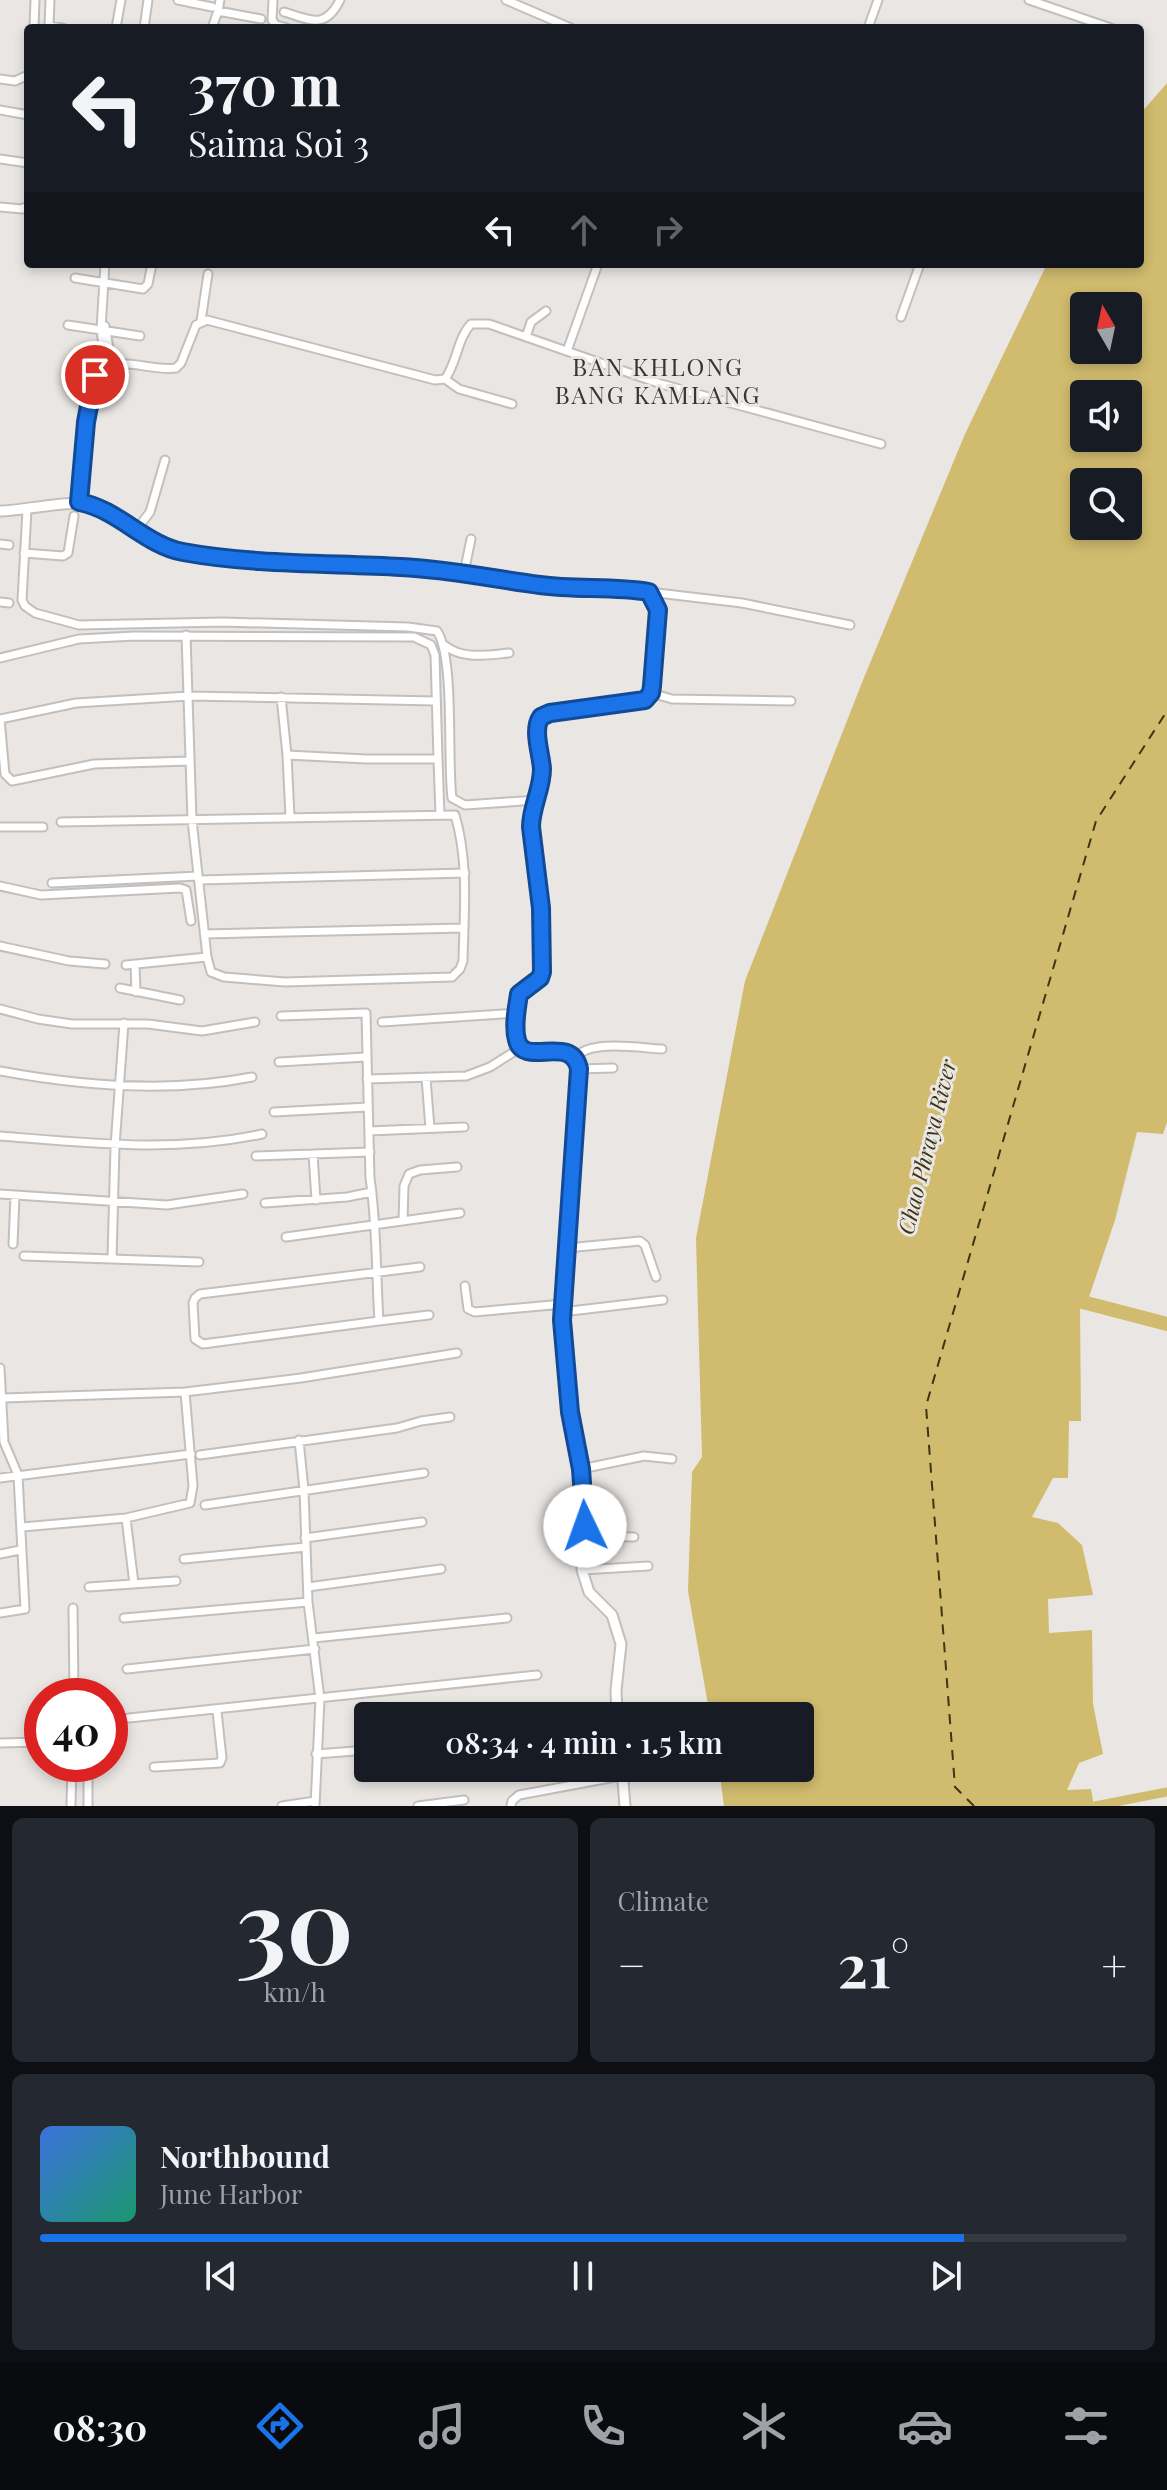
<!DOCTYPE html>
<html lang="en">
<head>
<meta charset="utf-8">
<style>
	:root { --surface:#171b24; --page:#242831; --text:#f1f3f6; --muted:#9ea1a6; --line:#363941; --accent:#1a73e8 }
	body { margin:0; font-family:"Playfair Display",serif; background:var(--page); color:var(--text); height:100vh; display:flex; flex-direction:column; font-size:30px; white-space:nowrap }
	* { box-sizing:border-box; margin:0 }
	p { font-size:26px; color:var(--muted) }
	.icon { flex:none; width:44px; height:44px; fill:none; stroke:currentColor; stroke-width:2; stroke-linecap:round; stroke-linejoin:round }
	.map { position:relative; height:1806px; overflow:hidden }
	.sheet { display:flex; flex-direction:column; gap:12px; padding:12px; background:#0d0f14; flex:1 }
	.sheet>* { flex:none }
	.hud { position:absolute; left:24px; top:24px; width:1120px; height:244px; border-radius:8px; box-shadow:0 4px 12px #0003; background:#171b24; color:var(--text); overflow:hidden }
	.needle { width:52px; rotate:351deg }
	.buttons { position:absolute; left:1070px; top:292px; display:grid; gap:16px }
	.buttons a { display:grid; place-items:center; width:72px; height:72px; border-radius:8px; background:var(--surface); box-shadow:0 4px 12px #0003; font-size:40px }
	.speed { position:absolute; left:24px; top:1678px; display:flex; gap:16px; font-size:40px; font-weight:700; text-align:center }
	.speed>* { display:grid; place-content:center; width:104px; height:104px; border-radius:50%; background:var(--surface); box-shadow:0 4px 12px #0003; line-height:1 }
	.speed .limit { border:12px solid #d22; background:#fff; color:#111 }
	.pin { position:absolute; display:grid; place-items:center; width:68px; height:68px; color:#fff; margin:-34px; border:4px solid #fff; border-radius:50%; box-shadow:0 2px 8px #0007 }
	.me { position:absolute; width:88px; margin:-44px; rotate:357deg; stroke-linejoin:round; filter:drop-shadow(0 0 6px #0008) }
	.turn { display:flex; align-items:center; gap:28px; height:168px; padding:0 32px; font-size:36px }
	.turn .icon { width:104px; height:104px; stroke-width:2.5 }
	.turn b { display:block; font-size:56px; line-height:68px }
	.lanes { display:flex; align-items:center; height:76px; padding:0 32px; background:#0003; justify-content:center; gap:40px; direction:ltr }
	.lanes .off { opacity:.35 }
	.big { font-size:60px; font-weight:600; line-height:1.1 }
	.sheet .tile { flex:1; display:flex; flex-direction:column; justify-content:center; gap:12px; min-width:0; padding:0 28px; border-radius:12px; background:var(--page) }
	.sheet .dial { align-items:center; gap:0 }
	.dial b { font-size:104px; line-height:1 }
	.song { display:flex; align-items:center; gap:24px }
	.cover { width:96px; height:96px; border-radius:12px; background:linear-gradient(135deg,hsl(220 70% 55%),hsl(160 70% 35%)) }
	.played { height:8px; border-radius:4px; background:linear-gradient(90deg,var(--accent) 85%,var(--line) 85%) }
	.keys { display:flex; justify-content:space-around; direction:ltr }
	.heat { display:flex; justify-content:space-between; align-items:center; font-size:44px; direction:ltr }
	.sheet .tiles { flex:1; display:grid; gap:12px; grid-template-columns:1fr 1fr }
	.tile:last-child { grid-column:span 2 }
	.trip { position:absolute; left:354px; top:1702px; width:460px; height:80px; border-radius:8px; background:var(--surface); box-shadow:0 4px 12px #0003; font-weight:600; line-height:80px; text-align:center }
	.tab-bar { display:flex; height:128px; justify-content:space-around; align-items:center; background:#090b0e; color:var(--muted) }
	.tab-bar .icon { width:56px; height:56px }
	.tab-bar .on { color:var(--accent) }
	.tab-bar b { font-size:36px; color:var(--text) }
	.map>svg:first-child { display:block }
</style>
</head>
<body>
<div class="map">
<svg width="1167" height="1806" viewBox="0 0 1167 1806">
	<rect width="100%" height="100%" fill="#eae6e4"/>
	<path fill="#d0bb6e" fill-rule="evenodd" d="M 1167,83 L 1167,1122 L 1163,1134 L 1137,1132 L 1115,1220 L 1085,1309 L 1080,1308 L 1081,1421 L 1069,1421 L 1068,1478 L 1053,1478 L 1032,1517 L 1058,1523 L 1082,1545 L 1093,1595 L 1048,1599 L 1049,1633 L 1092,1630 L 1093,1704 L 1103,1754 L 1079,1763 L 1067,1790 L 1091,1789 L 1094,1806 L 724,1806 L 719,1768 L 800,1768 L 800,1716 L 710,1716 L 688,1591 L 692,1472 L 702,1457 L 696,1238 L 745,981 L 863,680 L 965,434 L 1047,264 L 1140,264 L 1140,114 ZM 1084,306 L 1128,306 L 1128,350 L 1084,350 ZM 1084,394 L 1128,394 L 1128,438 L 1084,438 ZM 1084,482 L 1128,482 L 1128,526 L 1084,526 Z"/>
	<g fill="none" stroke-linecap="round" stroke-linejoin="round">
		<path stroke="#d0bb6e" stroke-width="9" d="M 1095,1806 L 1167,1792"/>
		<path stroke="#d0bb6e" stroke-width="14" d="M 1071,1299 L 1167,1324"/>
		<path stroke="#3e3513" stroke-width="2" stroke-dasharray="10 8" stroke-linecap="butt" d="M 974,1806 L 955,1787 L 926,1406 L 1096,821 L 1167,711"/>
		<defs>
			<path id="minor" d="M 50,0 L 49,26 L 63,28
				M 178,0 L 212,7
				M 220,0 L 218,11 L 261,19
				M 273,0 L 272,20 L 276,25 L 287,28
				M 506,0 L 571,28
				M 1029,0 L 1111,28
				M 284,12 C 311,20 325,30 340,0
				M 34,28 L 35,0
				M 116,28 L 121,0
				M 144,28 L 148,0
				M 212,28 L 218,11
				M 868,28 L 878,0
				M 0,79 L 15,81 L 28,75
				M 0,110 L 28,115
				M 0,159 L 28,163
				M 0,207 L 22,209 L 28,206
				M 105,264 L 101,329 L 105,367
				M 75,278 L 143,289 L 148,284 L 152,264
				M 901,317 L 920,264
				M 201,321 L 208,274
				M 68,325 L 140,336
				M 105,326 L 112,365
				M 526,337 L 531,322 L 546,311
				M 567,351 L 598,264
				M 445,379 L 459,389 L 512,404
				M 79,502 L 86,422 L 95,375 C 112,352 151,372 176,368 L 181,363 L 196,325 L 207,320 L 435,380 L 445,379 C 457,363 457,339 471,324 L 489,324 L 661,384 L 881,444
				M 27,510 L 22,600 L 25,606 L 35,613 L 79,625 L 223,622 L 408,627 L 437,631 C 455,658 447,759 452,798 L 465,805 L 537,800
				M 137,529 L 150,512 L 165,460
				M 0,544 L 9,545
				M 24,553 L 63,556 L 68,553 L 74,516
				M 464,573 L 471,539
				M 649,592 L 742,603 L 850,625
				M 0,602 L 9,603
				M 444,645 C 463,660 486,655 509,653
				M 0,658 L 79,639 L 134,636 L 414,637 L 431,645 L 435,655 L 438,759 L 366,759 L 287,755 L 281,697
				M 651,693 L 672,699 L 791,701
				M 0,719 L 76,703 L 189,696 L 435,701
				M 0,719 L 5,774 L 12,781 L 94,764 L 190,761
				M 287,755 L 290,817
				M 438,759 L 440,815
				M 61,822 L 455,815 C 469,862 464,912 463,961 L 460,969 L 452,977 L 285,982 L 224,977 L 211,972 L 207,957
				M 0,827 L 43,827
				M 199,880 L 465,873
				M 52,883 L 198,876
				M 0,886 L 41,895 L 180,888 L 186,890 L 191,921
				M 205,934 L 464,928
				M 0,946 L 69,961 L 105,964
				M 135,964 L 136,992
				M 126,965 L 207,957 L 192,820 L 186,635
				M 120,988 L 180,1000
				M 0,1009 L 38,1019 L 72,1024 L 148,1024 L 202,1031 L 255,1022
				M 281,1016 L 366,1013 L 370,1178 C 377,1225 376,1274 379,1321 L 203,1344 L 195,1339 L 193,1303 L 195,1298 L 200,1294 L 420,1267
				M 382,1022 L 517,1013
				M 575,1058 C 589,1039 640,1048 662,1049
				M 279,1062 L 366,1057
				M 579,1069 L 613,1068
				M 0,1071 C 81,1086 171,1093 252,1077
				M 426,1078 L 430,1128
				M 367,1079 L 466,1076 L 490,1067 L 520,1048
				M 274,1112 L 368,1107
				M 369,1131 L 464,1127
				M 0,1136 C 88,1143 174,1153 262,1134
				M 313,1154 L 316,1200
				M 256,1156 L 370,1152
				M 0,1194 L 167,1205 L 243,1194
				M 265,1203 L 347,1197 L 372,1192
				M 403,1221 L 404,1186 L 409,1174 L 420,1170 L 457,1167
				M 286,1237 L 460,1213
				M 13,1244 L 15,1196
				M 567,1248 L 640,1241 L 645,1245 L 656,1277
				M 24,1256 L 199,1262
				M 112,1259 L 115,1146 L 124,1023
				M 465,1286 L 468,1309 L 475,1312 L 563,1304
				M 562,1312 L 663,1300
				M 379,1321 L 429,1315
				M 3,1398 L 185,1392 L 301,1378 L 457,1353
				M 299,1440 L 304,1490 L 308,1602 L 320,1699 L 315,1806
				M 200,1455 L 397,1428 L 421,1421 L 450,1417
				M 581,1469 L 644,1456 L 672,1459
				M 0,1478 L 191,1454
				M 205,1505 L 424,1473
				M 126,1518 L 134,1584
				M 22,1527 L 126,1518 L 190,1503 L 193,1486 L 185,1392
				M 583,1536 L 634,1537
				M 305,1538 L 422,1522
				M 0,1554 L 20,1550
				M 184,1559 L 306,1547
				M 582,1570 L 648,1566
				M 89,1587 L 176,1581
				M 308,1587 L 441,1569
				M 73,1608 L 74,1696
				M 0,1613 L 25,1609 L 18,1475 L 4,1442 L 0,1368
				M 124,1618 L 308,1602
				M 314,1638 L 507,1618
				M 127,1669 L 315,1649
				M 129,1718 L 537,1675
				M 0,1743 L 42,1742
				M 316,1754 L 368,1750
				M 154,1767 L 220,1763 L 222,1758 L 217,1711
				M 72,1770 L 86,1773 L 88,1776 L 88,1806
				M 71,1806 L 72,1764
				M 282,1806 L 315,1801
				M 418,1806 L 464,1800
				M 511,1806 L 512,1801 L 519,1795 L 664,1768"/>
			<path id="tertiary" d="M 0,511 C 21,511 71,500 87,504 C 121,512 146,543 181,551 L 348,566 L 437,569 L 541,585 L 639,590 L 649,592 L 658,610 L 652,686 L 651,693 L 645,700 L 550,713 L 538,721 L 541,778 L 531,816 L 531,827 L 541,908 L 542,972 L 540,978 L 519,994 C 517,1008 514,1026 517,1040 C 523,1068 572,1033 579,1069 L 562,1312 L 564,1355 L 585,1506 L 582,1570 L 589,1592 L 612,1615 L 621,1644 L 616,1690 L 617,1716
				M 622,1768 L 625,1806"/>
		</defs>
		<use href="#minor" stroke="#c3bfbd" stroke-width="11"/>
		<use href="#tertiary" stroke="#c3bfbd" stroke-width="13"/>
		<use href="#minor" stroke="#fff" stroke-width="7"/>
		<use href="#tertiary" stroke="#fff" stroke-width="9"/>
	</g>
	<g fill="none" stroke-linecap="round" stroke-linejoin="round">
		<defs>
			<path id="route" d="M 95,375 L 86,422 L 79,502 C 118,509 145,545 183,552 C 254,565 329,563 401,567 C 448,569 493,579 540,585 C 576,590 613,586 649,592 L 658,610 L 652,686 L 651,693 L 645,700 L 550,713 L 541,717 C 532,730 541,753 542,769 C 542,789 531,807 531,827 L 541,908 L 542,972 L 540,978 L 519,994 C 517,1008 513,1026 517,1040 C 523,1068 572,1033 579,1069 L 562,1320 L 570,1412 L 581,1469 L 585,1526"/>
		</defs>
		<use href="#route" stroke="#114b97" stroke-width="20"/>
		<use href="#route" stroke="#1a73e8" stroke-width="14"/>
	</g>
	<g text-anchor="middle" stroke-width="6" stroke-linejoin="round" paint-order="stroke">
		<g font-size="22" font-style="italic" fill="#3e3513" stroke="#eae6e4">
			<text transform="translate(927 1147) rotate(-76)" y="8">Chao Phraya River</text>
		</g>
		<g font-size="24" letter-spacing="2" fill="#383635" stroke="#eae6e4">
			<text x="658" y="376">BAN KHLONG<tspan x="658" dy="28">BANG KAMLANG</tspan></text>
		</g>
	</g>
</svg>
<div class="buttons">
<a><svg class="needle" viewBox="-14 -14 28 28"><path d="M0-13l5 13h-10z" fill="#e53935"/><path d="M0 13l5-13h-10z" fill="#9ea1a6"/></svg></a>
<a><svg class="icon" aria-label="sound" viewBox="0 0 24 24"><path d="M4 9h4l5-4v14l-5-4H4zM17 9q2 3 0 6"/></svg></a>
<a><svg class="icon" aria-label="search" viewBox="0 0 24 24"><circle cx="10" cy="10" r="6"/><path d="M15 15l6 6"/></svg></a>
</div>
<div class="speed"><div class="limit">40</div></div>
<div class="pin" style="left:95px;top:375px;background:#d93025"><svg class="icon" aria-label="arrive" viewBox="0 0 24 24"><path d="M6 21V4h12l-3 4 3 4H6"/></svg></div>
<svg class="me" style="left:585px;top:1526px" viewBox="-20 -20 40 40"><circle r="19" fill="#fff"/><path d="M0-13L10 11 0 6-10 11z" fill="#1a73e8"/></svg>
<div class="trip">08:34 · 4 min · 1.5 km</div>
<div class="hud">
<div class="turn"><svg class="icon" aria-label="left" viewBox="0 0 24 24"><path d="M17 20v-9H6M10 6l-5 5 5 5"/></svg><div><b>370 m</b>Saima Soi 3</div></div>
<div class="lanes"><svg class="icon" aria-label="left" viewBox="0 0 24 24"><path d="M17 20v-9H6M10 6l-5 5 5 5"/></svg><svg class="icon off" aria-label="ahead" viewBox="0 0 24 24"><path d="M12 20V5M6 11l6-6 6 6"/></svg><svg class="icon off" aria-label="right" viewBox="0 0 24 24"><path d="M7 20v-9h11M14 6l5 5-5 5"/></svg></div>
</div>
</div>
<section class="sheet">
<div class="tiles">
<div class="tile dial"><b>30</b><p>km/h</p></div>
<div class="tile"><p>Climate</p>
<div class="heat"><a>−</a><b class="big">21°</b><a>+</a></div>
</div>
<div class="tile">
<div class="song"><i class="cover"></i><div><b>Northbound</b><p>June Harbor</p></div></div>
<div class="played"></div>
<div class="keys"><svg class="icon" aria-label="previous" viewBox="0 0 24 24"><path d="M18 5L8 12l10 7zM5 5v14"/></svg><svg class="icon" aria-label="pause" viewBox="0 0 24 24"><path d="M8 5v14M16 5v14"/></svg><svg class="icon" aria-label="next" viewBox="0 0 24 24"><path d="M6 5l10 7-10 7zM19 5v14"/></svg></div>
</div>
</div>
</section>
<nav class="tab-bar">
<b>08:30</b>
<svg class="icon on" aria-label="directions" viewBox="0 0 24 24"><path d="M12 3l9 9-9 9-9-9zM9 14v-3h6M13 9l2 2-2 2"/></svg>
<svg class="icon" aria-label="music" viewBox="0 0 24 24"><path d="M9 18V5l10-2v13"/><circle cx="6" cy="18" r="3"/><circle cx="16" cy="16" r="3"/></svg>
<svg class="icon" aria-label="phone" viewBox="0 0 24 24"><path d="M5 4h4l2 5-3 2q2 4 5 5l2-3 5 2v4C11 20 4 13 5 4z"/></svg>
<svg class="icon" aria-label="climate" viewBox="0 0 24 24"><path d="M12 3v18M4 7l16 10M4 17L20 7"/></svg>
<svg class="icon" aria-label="car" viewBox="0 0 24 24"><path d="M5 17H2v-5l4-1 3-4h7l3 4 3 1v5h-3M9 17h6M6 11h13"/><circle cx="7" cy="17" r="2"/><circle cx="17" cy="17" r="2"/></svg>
<svg class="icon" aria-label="filters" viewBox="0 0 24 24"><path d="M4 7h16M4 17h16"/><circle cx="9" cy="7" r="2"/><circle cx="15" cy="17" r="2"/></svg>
</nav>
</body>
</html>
